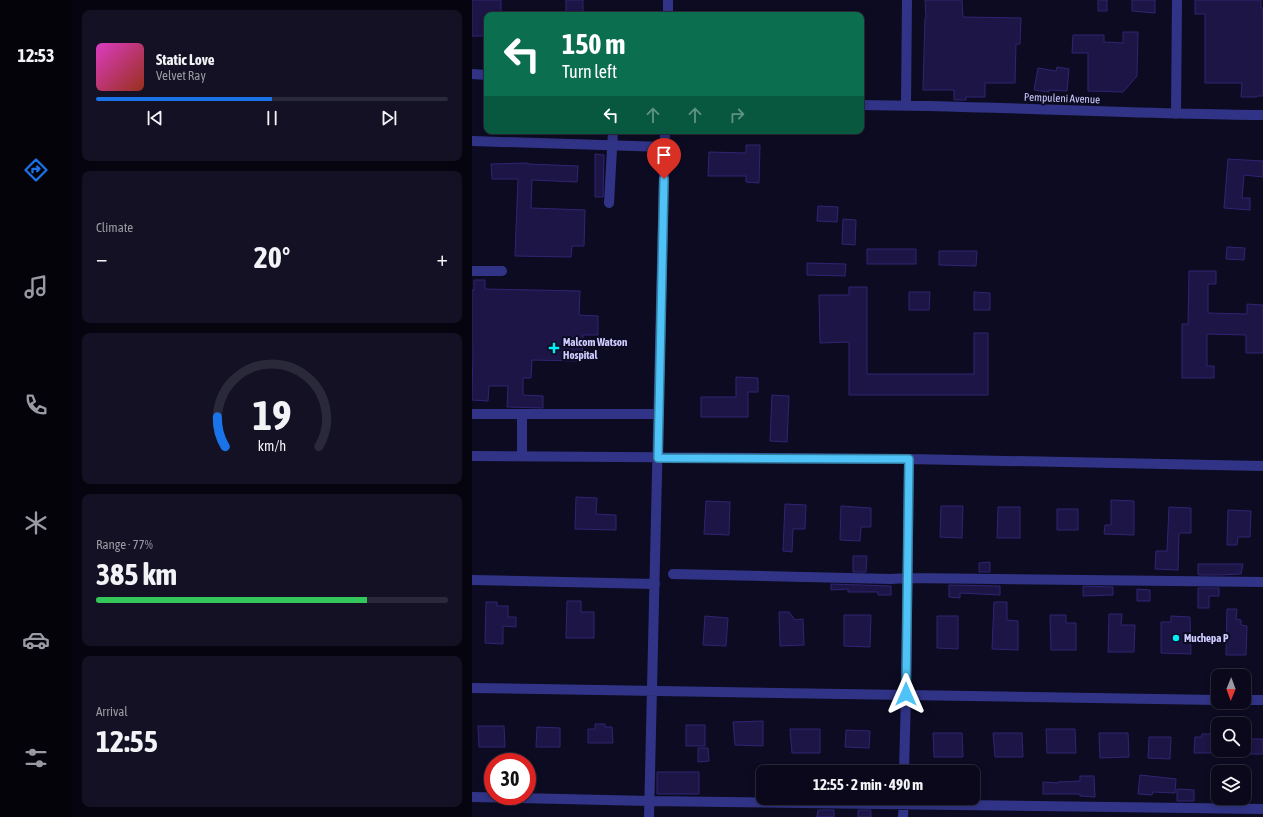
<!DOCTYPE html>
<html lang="en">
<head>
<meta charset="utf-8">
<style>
	:root { --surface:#0a081a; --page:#131123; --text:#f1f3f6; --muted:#999aa2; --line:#2a2939; --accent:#1a73e8 }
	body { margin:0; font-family:"Asap Condensed",sans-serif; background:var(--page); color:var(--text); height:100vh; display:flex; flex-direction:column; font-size:15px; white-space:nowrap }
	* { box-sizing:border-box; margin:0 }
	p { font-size:13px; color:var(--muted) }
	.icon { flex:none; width:22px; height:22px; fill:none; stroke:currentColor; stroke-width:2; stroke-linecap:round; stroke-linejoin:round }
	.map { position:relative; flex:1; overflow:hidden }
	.sheet { display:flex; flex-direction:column; gap:10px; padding:10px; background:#06040e; width:400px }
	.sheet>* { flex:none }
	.top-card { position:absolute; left:12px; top:12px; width:380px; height:122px; border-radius:8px; box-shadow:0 2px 6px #0003,0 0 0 1px var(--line); background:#0b6e4f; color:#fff; overflow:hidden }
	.needle { width:26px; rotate:181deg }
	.tools { position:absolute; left:739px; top:669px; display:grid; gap:8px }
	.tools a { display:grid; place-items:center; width:40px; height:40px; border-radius:8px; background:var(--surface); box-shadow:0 2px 6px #0003,0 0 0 1px var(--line); font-size:20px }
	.speed { position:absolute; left:12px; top:753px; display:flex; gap:8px; font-size:20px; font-weight:700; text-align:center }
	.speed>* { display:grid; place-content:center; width:52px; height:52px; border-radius:50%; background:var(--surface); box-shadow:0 2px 6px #0003,0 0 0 1px var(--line); line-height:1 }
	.speed .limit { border:6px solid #d22; background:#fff; color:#111 }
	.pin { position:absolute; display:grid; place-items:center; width:34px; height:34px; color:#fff; margin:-41px -17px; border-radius:50% 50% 50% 0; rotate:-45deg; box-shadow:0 0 4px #0007 }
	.pin .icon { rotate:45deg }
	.me { position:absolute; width:44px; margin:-22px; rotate:0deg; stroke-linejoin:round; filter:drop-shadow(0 0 3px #0008) }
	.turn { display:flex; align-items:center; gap:14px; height:84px; padding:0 12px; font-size:18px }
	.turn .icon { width:52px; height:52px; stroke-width:2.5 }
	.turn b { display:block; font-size:28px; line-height:34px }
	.lanes { display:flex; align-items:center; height:38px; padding:0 12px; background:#0003; justify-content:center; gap:20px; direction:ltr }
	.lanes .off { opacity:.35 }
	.big { font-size:30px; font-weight:700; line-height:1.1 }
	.sheet .tile { flex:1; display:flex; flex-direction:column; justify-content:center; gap:6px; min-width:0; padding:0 14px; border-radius:8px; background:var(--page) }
	.sheet .dial { align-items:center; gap:0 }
	.dial svg { height:104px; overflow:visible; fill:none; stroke:var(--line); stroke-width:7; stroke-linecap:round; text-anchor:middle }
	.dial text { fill:var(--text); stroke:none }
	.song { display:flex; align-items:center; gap:12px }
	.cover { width:48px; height:48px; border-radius:6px; background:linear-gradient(135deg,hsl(310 70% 55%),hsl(10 70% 35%)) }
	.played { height:4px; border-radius:2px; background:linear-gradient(90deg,var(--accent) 50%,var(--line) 50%) }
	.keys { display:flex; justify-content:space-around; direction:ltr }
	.heat { display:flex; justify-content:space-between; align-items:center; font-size:22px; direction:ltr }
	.charge { height:6px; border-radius:3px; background:linear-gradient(90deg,#34c759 77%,var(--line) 0) }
	.trip { position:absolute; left:284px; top:765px; width:224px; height:40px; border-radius:8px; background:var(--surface); box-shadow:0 2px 6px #0003,0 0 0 1px var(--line); font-weight:700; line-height:40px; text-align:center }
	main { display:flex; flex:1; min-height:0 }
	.dock { display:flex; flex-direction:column; width:72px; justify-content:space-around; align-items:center; background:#04030a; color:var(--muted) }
	.dock .icon { width:28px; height:28px }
	.dock .current { color:var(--accent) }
	.dock b { font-size:18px; color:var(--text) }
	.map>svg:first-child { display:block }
</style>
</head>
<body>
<main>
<nav class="dock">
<b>12:53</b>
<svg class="icon current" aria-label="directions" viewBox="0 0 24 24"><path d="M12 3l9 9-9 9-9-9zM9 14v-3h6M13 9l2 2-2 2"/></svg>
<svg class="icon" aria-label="music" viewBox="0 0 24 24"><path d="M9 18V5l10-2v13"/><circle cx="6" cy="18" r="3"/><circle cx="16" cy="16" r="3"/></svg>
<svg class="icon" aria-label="phone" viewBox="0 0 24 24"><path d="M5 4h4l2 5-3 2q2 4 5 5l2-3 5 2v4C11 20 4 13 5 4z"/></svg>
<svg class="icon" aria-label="climate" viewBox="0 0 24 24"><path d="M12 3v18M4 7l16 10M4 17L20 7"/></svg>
<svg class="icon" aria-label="car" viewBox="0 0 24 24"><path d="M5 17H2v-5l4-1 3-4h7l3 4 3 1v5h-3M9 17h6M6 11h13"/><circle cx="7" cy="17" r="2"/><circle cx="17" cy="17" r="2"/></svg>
<svg class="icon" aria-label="filters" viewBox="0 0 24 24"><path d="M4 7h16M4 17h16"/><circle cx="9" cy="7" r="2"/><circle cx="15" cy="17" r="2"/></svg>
</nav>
<section class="sheet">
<div class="tile">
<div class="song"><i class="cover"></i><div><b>Static Love</b><p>Velvet Ray</p></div></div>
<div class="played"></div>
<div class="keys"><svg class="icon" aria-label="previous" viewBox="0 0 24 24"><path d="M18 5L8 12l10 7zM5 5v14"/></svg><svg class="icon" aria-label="pause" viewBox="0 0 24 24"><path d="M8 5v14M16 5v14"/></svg><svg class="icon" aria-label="next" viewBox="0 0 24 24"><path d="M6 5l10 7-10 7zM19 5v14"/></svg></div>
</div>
<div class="tile"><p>Climate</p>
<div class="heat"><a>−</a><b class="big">20°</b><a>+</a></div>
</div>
<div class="tile dial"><svg viewBox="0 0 100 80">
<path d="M14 69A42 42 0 1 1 86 69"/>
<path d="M14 69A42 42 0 0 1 8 46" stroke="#1a73e8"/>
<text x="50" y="56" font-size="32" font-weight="700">19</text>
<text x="50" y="72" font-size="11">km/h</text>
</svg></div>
<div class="tile"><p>Range · 77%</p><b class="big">385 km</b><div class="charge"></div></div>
<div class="tile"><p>Arrival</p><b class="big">12:55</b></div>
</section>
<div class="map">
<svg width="791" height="817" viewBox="0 0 791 817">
	<rect width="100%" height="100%" fill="#0d0b22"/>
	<path fill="#1c1545" stroke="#2f2573" d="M 0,0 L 29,0 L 29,15 L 15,15 L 15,36 L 0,36 Z
		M 94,0 L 111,0 L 111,14 L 94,13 Z
		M 453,0 L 490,0 L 491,17 L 549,18 L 548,44 L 544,44 L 543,83 L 513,83 L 513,97 L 494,97 L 494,100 L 482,100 L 482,90 L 451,90 L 453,18 L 454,18 Z
		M 626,0 L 635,0 L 635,11 L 626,11 Z
		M 660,0 L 683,0 L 683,13 L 660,11 Z
		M 723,0 L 789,0 L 789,8 L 791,8 L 791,96 L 785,96 L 785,97 L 769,97 L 770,83 L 733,83 L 733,14 L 723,14 Z
		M 651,32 L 666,32 L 665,76 L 651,92 L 616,91 L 616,53 L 600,53 L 601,35 L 632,35 L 632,42 L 651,43 Z
		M 585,67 L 597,69 L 595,91 L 577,90 L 577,92 L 562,90 L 566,68 L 584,71 Z
		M 274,145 L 288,145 L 287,183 L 274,182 L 274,176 L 236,176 L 237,152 L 274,153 Z
		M 123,154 L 132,155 L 131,197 L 123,197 Z
		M 756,159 L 791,161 L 791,177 L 772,175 L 770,198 L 778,198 L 778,210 L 752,208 Z
		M 56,163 L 56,164 L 106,166 L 105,182 L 60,180 L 59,208 L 113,210 L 112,246 L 100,246 L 99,257 L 43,256 L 46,179 L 20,179 L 19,164 Z
		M 346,206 L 366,207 L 365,222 L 345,221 Z
		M 371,219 L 384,220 L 383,245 L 370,244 Z
		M 755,247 L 773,248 L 772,260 L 754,259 Z
		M 395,249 L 444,249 L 444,264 L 395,264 Z
		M 467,251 L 505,251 L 504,266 L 467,265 Z
		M 335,263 L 374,264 L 373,276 L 335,275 Z
		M 717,271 L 744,271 L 744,284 L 736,284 L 736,313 L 775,314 L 775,304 L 791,305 L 791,353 L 774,353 L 774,335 L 735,334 L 735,366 L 742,366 L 742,378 L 710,378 L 710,324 L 716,324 Z
		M 2,280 L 13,280 L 13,289 L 108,291 L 107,315 L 126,316 L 126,335 L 111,335 L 110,361 L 60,360 L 59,378 L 51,378 L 51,395 L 71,396 L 71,408 L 35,407 L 36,386 L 17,386 L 16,401 L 0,400 L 1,349 L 0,349 L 0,290 L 2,290 Z
		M 377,287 L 395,287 L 395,374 L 502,374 L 502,333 L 516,333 L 516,395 L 377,395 L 377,342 L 348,343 L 347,295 L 377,295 Z
		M 437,292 L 458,292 L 457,310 L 437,310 Z
		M 502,292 L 518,293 L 518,310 L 502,310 Z
		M 264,377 L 286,378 L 286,392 L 276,392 L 276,417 L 229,417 L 229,397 L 264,397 Z
		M 300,395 L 317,396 L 315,442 L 298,441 Z
		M 104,497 L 125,498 L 124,514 L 144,515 L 144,530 L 103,529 Z
		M 639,500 L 662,501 L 662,535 L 632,534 L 633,525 L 639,525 Z
		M 234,501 L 258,502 L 257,535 L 232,534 Z
		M 313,504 L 334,505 L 333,529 L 321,529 L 320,552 L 311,551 Z
		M 369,506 L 399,508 L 399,527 L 389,527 L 388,541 L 368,540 Z
		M 469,506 L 491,506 L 490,538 L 468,537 Z
		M 526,507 L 548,507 L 548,538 L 525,538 Z
		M 697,507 L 719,508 L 719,533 L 707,533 L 706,570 L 683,569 L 684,551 L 695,551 Z
		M 585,509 L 606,509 L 606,530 L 585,530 Z
		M 756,510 L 779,511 L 778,537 L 766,537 L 765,545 L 755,545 Z
		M 381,556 L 395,556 L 394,572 L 381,572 Z
		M 518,562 L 518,572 L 507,572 L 507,563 Z
		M 726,564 L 771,564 L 769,574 L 747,575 L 727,575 L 726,574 Z
		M 359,584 L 419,586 L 419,595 L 406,595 L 406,592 L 376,592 L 376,589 L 359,590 Z
		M 477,585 L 528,586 L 528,595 L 488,593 L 488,598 L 477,597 Z
		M 611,586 L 641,587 L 641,595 L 611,596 Z
		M 726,588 L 747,588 L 747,596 L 737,596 L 737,608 L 726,608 Z
		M 665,589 L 678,590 L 678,601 L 665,601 Z
		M 95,601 L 109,601 L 109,612 L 122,612 L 122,638 L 94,638 Z
		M 14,602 L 25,602 L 25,606 L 36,606 L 36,617 L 44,617 L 44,627 L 31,626 L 31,644 L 13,643 Z
		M 522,602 L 535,602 L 535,620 L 546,621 L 546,650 L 520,649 Z
		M 755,609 L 765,609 L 764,619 L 769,620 L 769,625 L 775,626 L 774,655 L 754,655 Z
		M 307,612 L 317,612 L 323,620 L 331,619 L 332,645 L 308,646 Z
		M 637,614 L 650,614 L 649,625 L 663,625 L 662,652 L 636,652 Z
		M 372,615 L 399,615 L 398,647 L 372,646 Z
		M 578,615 L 594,615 L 594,623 L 604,623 L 604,650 L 579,650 Z
		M 233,616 L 256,618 L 254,646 L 231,645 Z
		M 465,616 L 486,616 L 486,649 L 465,648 Z
		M 699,616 L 718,617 L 719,654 L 689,653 L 689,622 L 699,622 Z
		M 291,721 L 291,746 L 263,745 L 261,722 Z
		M 123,724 L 133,724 L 133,727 L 140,727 L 141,743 L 116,743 L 116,729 L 123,729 Z
		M 214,725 L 233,725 L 233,746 L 214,746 Z
		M 6,726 L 32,726 L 33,747 L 7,747 Z
		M 65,727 L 88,728 L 88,747 L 64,747 Z
		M 318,729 L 348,729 L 348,753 L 320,753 Z
		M 574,729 L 603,729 L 604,753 L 575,753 Z
		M 374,730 L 398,731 L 397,748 L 373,747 Z
		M 461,733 L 490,733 L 491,757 L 462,757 Z
		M 521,733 L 550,733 L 551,757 L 523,757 Z
		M 627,733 L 656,733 L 657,757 L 628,758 Z
		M 730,734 L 741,734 L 741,738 L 746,738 L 746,753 L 722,753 L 723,737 L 729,737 Z
		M 677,737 L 699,737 L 698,759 L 676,758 Z
		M 776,739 L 791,739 L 791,754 L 776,754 Z
		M 226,748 L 236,748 L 237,761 L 226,762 Z
		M 185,772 L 227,772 L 227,794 L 185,794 Z
		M 668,775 L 704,779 L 703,793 L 681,792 L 680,795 L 666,794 Z
		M 608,776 L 622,776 L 623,797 L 608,796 L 608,794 L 571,794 L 571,782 L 586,783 L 586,782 L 608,781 Z
		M 705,789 L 722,790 L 722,801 L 705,801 Z
		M 346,810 L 362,810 L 362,817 L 345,817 Z
		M 386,810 L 399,810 L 399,817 L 386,817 Z"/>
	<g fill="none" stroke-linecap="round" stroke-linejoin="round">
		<path stroke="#313486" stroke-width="10" d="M 196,15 L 196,0
			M 0,74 L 15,75
			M 389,105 C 523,106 657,114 791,115
			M 434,105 L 435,0
			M 704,114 L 705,0
			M 0,141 L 193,147
			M 137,203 L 141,131
			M 0,271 L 30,271
			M 0,414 L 187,414
			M 0,456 L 437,459 L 791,466
			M 50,456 L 50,414
			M 201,574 L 419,579 L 435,578 L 791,582
			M 0,580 L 183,584
			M 0,688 L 746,700
			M 772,700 L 791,700
			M 432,772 L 434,694 L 437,459
			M 0,797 L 177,801 L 791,809
			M 177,817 L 193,131
			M 431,817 L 432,798"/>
	</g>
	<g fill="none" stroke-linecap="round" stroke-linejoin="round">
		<defs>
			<path id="route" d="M 192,179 L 186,458 L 437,459 L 434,694"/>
		</defs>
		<use href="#route" stroke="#337fa1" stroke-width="10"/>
		<use href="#route" stroke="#4fc3f7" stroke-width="7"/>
	</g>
	<g fill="#00eff7" stroke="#0d0b22" stroke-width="1.5">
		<path d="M80 342h4v4h4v4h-4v4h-4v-4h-4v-4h4z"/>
		<circle cx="704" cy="638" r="4"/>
	</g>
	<g text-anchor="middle" stroke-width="4" stroke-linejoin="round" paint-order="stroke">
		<g font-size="11" fill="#cfccff" stroke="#0d0b22">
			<text transform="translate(590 98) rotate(2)" y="4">Pempuleni Avenue</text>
		</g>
		<g font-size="11" font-weight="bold" fill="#cfccff" stroke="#0d0b22" text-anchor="start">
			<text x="91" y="346">Malcom Watson<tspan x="91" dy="13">Hospital</tspan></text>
			<text x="712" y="642">Muchepa P</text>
		</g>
	</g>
</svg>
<div class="tools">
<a><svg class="needle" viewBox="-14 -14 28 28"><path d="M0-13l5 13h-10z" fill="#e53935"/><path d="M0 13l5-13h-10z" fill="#999aa2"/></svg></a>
<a><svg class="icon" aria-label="search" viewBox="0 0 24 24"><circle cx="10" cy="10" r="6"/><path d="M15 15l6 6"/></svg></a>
<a><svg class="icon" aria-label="layers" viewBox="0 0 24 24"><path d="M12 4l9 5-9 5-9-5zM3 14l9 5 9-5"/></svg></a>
</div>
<div class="speed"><div class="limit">30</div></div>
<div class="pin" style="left:192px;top:179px;background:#d93025"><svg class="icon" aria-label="arrive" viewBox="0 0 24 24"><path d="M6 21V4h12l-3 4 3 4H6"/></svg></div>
<svg class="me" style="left:434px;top:694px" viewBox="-20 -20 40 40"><path d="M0-17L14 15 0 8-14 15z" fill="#4fc3f7" stroke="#fff" stroke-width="4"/></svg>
<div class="trip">12:55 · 2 min · 490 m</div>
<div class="top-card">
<div class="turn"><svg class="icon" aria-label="left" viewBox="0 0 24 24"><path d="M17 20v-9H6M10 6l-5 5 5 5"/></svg><div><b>150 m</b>Turn left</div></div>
<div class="lanes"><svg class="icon" aria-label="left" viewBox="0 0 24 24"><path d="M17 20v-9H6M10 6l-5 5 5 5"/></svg><svg class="icon off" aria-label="ahead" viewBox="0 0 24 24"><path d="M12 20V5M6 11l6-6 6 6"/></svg><svg class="icon off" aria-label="ahead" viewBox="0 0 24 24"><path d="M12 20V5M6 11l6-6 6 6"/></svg><svg class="icon off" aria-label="right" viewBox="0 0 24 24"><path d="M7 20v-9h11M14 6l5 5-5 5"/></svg></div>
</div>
</div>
</main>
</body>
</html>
